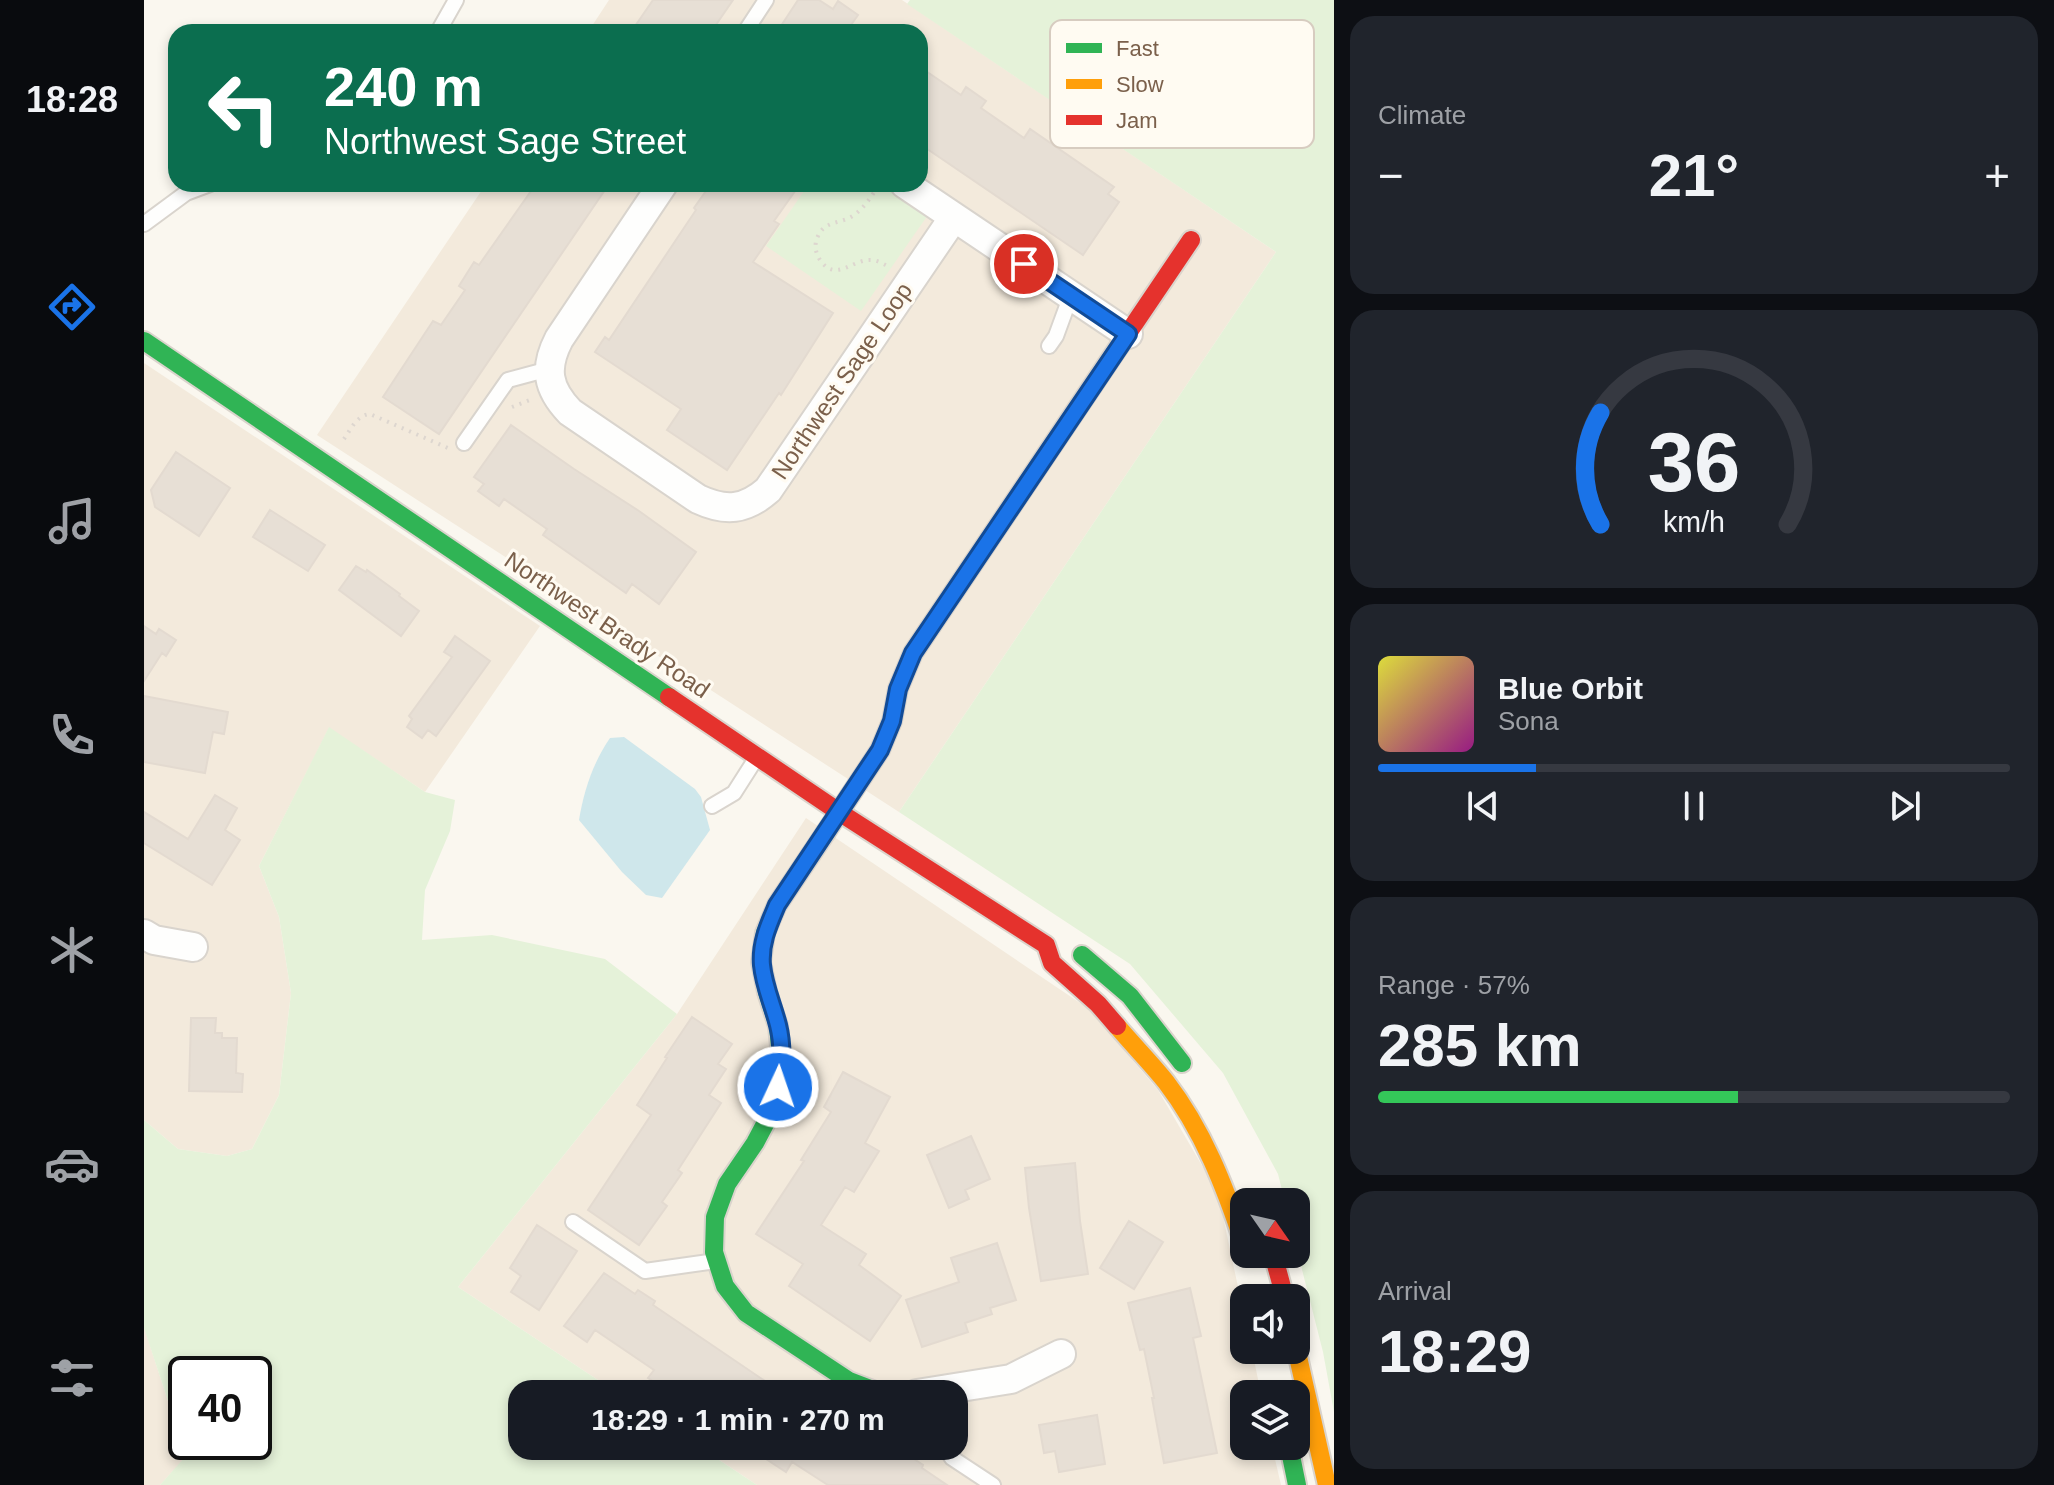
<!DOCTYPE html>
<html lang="en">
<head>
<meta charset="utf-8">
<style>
	:root { --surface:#171b24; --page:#20242c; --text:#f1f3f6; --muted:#9ea1a6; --line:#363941; --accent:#1a73e8 }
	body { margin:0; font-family:Helvetica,sans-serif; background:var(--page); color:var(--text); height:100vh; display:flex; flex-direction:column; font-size:30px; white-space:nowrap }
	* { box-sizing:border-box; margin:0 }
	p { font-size:26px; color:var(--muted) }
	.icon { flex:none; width:44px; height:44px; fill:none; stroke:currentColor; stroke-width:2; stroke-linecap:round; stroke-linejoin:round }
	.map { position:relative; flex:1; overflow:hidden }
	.side { display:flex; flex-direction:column; gap:16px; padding:16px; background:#0d0f14; width:720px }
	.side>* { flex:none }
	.guide { position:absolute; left:24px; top:24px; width:760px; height:168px; border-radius:24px; box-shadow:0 4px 12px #0003; background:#0b6e4f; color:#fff; overflow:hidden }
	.needle { width:52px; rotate:124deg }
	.buttons { position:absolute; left:1086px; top:1188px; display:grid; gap:16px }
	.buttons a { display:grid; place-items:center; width:80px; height:80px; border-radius:16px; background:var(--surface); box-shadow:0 4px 12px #0003; font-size:40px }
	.speed { position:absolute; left:24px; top:1356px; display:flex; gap:16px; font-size:40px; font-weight:700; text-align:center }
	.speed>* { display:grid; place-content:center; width:104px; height:104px; border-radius:50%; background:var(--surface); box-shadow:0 4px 12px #0003; line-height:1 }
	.speed .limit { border:4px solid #111; border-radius:12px; background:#fff; color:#111 }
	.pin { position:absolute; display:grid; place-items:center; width:68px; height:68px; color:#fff; margin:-34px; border:4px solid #fff; border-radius:50%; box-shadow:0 2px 8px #0007 }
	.me { position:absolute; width:88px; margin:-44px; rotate:3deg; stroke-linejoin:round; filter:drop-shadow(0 0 6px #0008) }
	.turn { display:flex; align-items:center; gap:28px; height:168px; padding:0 24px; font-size:36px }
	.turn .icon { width:104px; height:104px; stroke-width:2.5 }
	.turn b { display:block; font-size:56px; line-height:68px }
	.big { font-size:60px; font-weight:800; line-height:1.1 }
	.side .widget { flex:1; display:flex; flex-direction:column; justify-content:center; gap:12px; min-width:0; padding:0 28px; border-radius:24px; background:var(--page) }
	.side .dial { align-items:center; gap:0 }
	.dial svg { height:208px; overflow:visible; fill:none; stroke:var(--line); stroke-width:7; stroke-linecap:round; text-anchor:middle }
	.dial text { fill:var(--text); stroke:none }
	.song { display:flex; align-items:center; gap:24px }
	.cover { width:96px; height:96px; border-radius:12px; background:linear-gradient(135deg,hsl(60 70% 55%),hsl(310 70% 35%)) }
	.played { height:8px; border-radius:4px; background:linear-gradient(90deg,var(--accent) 25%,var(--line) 25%) }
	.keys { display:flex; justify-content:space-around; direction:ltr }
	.heat { display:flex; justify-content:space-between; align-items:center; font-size:44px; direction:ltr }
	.charge { height:12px; border-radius:6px; background:linear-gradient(90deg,#34c759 57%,var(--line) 0) }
	.trip { position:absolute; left:364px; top:1380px; width:460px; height:80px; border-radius:24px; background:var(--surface); box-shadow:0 4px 12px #0003; font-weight:800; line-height:80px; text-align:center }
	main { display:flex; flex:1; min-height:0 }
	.tabs { display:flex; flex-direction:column; width:144px; justify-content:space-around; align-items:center; background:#090b0e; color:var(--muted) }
	.tabs .icon { width:56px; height:56px }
	.tabs .on { color:var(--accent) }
	.tabs b { font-size:36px; color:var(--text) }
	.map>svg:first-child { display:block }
</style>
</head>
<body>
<main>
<nav class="tabs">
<b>18:28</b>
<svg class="icon on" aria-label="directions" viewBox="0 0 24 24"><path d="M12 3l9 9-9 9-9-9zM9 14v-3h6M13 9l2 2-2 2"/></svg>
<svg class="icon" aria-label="music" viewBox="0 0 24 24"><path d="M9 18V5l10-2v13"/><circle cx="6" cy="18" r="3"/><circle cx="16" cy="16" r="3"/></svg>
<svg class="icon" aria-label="phone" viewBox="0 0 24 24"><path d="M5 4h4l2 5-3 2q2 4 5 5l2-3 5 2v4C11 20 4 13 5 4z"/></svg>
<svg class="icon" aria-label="climate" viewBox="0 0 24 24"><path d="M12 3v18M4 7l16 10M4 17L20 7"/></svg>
<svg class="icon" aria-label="car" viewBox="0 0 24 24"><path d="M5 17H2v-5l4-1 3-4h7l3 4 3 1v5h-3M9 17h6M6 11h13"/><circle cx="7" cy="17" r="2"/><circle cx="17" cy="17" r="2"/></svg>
<svg class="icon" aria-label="filters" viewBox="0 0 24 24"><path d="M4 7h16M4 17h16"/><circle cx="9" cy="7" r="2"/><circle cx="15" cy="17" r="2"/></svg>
</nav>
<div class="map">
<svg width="1190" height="1485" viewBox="0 0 1190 1485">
	<rect width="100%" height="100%" fill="#faf7ef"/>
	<path fill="#f3eadc" d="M 465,0 L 758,0 L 1132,252 L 755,812 L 173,435 L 342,184 L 776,184 L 776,32 L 444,32 Z
		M 0,363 L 396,626 L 281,792 L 185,728 L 115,866 L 135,917 L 147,993 L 135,1095 L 108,1149 L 83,1156 L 34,1149 L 0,1120 Z
		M 662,818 L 945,1009 L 1014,1090 L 1074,1193 L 1100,1315 L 1100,1350 L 1108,1350 L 1117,1394 L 1100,1394 L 1100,1446 L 1128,1446 L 1137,1485 L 613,1485 L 554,1446 L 810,1446 L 810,1394 L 475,1394 L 314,1287 L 533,1014 Z
		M 0,1327 L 42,1457 L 16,1485 L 0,1485 Z"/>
	<path fill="#e5f2d9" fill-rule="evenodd" d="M 766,0 L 1190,0 L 1190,1412 L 1179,1352 L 1152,1246 L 1152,1202 L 1141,1202 L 1134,1174 L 1079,1073 L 986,964 L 755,812 L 1132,252 L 763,4 Z
		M 665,184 L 745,184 L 786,212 L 717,311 L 622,246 Z
		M 185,727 L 281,792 L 311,800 L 306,831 L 281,890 L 278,940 L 348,935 L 461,959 L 533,1014 L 314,1287 L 475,1394 L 378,1394 L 378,1446 L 554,1446 L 613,1485 L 16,1485 L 42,1456 L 0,1328 L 0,1120 L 34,1149 L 83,1156 L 108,1149 L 135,1095 L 147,993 L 135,917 L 115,866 ZM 110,1374 L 110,1442 L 42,1442 L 42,1374 Z"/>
	<path fill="#cfe7eb" d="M 480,737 L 551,789 L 557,797 L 566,830 L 518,898 L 502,895 L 478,872 L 435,820 C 440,790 449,763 466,738 Z"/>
	<path fill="#e7dfd5" stroke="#e3dad0" stroke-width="2" d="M 509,0 L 589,0 L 567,32 L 487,32 Z
		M 654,0 L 675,0 L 689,9 L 694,1 L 714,15 L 702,32 L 633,32 Z
		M 776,67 L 817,95 L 822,87 L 842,101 L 837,108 L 880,138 L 886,129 L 970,187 L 964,194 L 975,202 L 939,255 L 776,144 Z
		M 392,184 L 465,184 L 295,434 L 239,397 L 289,321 L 297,325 L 321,290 L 315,286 L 330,262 L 335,265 Z
		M 567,184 L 656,184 L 630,221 L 635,224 L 609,262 L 689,313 L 637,395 L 635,393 L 583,470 L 523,430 L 537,409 L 451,352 L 461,337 L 465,340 L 552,210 L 550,208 Z
		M 367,425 L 430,469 L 495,511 L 552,552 L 515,604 L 488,584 L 482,593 L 399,535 L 403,529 L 360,499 L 355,506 L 334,491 L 340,484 L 330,477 Z
		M 32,452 L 86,488 L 55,536 L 11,507 L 7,490 Z
		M 126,510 L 181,545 L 164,571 L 109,537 Z
		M 212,566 L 222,572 L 223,570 L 256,594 L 255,596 L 275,611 L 257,636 L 195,590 Z
		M 0,626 L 12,634 L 15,629 L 32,640 L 22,656 L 18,653 L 0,681 Z
		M 311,636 L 346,661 L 292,736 L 284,730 L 278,738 L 263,727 L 268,719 L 265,716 L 308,657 L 300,652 Z
		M 0,696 L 84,712 L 80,734 L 69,732 L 61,773 L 0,762 Z
		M 71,795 L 93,808 L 81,830 L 96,840 L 68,885 L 0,843 L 0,812 L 44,839 Z
		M 548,1017 L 588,1044 L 574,1064 L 582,1069 L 565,1095 L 577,1103 L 534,1170 L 538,1173 L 518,1202 L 523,1206 L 495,1245 L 444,1210 L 507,1115 L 493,1105 L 523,1058 L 521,1057 Z
		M 47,1018 L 72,1018 L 71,1033 L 78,1033 L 78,1038 L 93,1038 L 92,1073 L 99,1074 L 98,1092 L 45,1091 Z
		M 699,1072 L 746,1097 L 721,1143 L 735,1151 L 710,1192 L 701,1187 L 677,1225 L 722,1254 L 715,1265 L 757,1296 L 726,1341 L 645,1286 L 659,1264 L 612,1234 L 660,1161 L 657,1160 L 687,1112 L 680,1107 Z
		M 827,1136 L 846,1179 L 821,1190 L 825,1199 L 805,1208 L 783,1155 Z
		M 931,1163 L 936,1221 L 944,1274 L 897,1281 L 885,1208 L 881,1168 Z
		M 985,1221 L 1019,1242 L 990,1289 L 956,1268 Z
		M 393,1225 L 433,1251 L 395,1310 L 367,1292 L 377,1276 L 366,1268 Z
		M 853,1243 L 872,1300 L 846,1308 L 848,1314 L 821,1323 L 824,1332 L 778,1347 L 762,1300 L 815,1282 L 807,1258 Z
		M 460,1273 L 491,1294 L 494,1290 L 511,1301 L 509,1305 L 640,1394 L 529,1394 L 504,1378 L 510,1370 L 451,1330 L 443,1342 L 420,1326 Z
		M 1046,1288 L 1057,1336 L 1049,1338 L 1073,1453 L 1020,1463 L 1008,1398 L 1010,1398 L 1000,1349 L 996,1350 L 984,1303 Z
		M 953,1415 L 961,1464 L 915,1472 L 911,1451 L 900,1453 L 895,1425 Z
		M 602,1446 L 750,1446 L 779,1465 L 778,1468 L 803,1485 L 684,1485 L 648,1462 L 642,1472 Z"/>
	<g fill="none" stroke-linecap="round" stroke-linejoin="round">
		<defs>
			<path id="lane" d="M 294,32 L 312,0
				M 601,32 L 622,0
				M 0,224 L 42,193 L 66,184
				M 905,346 L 912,336 L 927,295
				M 320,443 L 364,380 L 405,369
				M 568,806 L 590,793 L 611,760
				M 429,1222 L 501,1271 L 572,1261
				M 800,1446 L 808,1458 L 849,1485"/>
			<path id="street" d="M 519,184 L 415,339 C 400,368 403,388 426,412 L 554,499 C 582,512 601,510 624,490 L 810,217
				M 761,184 L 984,334
				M 0,934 L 10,940 L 49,947
				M 773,1394 L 867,1379 L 917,1354"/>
			<path id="fast" d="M 0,341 L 525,697
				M 682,832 L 633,905 L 621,933 L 617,962 L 623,992 L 634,1026 L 638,1067 L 630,1107 L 611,1143 L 583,1184 L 571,1217 L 570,1252 L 581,1286 L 602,1313 L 705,1381 L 739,1394
				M 938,955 L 986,996 L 1038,1063
				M 1145,1446 L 1153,1485"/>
			<path id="slow" d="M 682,832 L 736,750 L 748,721 L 754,689 L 769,653 L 976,345
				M 973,1026 C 989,1045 1007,1063 1022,1082 C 1059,1130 1081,1187 1100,1244
				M 1152,1348 L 1183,1485"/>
			<path id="jam" d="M 976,345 L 1047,240
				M 525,697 L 695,812 L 902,945 L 908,963 L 954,1004 L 973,1026
				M 1129,1254 L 1141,1298"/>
		</defs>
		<use href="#lane" stroke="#d9d4cd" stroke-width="18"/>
		<use href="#street" stroke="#d9d4cd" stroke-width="32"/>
		<use href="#fast" stroke="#dad4cc" stroke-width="22"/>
		<use href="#slow" stroke="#dad4cc" stroke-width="22"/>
		<use href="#jam" stroke="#dad4cc" stroke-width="22"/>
		<path stroke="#ddd6cf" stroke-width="4" stroke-dasharray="2 6" stroke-linecap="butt" d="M 734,186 C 727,197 721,207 710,215 C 698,224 681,220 674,236 C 670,244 671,252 676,260 C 692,283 708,259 727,260 C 733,260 739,264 744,266
			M 368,407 L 386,400
			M 200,439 C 207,429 213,415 226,414 L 304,448"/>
		<use href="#lane" stroke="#fefefd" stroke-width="14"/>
		<use href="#street" stroke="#fefefd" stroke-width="28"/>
		<use href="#fast" stroke="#30b455" stroke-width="18"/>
		<use href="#slow" stroke="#ff9f0a" stroke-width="18"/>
		<use href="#jam" stroke="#e5322d" stroke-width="18"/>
	</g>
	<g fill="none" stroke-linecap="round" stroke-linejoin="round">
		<defs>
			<path id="route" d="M 634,1087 C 638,1067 639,1045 634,1025 C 629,1005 620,986 618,965 C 616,943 625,924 633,905 L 736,750 L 748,721 L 754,689 L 769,653 L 984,334 L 880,264"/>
		</defs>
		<use href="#route" stroke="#114b97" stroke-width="20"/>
		<use href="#route" stroke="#1a73e8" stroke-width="14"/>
	</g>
	<g text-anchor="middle" stroke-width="6" stroke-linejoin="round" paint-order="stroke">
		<g font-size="24" fill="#7b604b" stroke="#fffbf2">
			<text transform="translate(698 381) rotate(-56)" y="8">Northwest Sage Loop</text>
			<text transform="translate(463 625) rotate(34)" y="8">Northwest Brady Road</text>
		</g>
	</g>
	<rect x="906" y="20" width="264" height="128" rx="12" fill="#fffbf2" stroke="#d7ccc0" stroke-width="2"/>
	<rect x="922" y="43" width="36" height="10" fill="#30b455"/>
	<rect x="922" y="79" width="36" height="10" fill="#ff9f0a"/>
	<rect x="922" y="115" width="36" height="10" fill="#e5322d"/>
	<g font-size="22" fill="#7b604b">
		<text x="972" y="56">Fast</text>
		<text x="972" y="92">Slow</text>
		<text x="972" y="128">Jam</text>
	</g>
</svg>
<div class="buttons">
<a><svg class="needle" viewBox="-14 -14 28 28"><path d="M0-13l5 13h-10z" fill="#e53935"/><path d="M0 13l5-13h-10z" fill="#9ea1a6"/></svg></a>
<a><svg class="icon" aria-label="sound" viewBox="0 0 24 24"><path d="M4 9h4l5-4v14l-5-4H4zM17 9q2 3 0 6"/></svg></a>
<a><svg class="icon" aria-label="layers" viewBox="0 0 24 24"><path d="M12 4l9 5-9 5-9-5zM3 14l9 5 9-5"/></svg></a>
</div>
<div class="speed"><div class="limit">40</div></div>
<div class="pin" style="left:880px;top:264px;background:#d93025"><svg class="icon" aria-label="arrive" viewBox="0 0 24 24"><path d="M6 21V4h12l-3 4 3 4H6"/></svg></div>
<svg class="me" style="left:634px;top:1087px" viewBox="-20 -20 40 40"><circle r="17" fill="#1a73e8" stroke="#fff" stroke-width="3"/><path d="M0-11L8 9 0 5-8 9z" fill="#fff"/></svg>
<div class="trip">18:29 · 1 min · 270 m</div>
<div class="guide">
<div class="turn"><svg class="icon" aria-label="left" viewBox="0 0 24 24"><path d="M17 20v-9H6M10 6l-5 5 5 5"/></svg><div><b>240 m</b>Northwest Sage Street</div></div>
</div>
</div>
<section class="side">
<div class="widget"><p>Climate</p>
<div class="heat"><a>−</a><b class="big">21°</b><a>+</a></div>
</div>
<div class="widget dial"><svg viewBox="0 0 100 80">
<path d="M14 69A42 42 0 1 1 86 69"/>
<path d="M14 69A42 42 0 0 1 14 26" stroke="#1a73e8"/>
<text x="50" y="56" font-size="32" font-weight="700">36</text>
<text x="50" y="72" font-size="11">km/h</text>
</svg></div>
<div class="widget">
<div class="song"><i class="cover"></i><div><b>Blue Orbit</b><p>Sona</p></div></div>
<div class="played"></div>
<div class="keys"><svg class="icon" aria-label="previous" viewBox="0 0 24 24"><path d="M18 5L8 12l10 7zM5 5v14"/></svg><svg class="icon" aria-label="pause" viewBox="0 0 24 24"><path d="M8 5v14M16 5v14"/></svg><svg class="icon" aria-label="next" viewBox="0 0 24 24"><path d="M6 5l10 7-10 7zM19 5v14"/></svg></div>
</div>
<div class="widget"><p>Range · 57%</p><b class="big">285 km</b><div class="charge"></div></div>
<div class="widget"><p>Arrival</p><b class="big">18:29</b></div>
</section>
</main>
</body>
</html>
